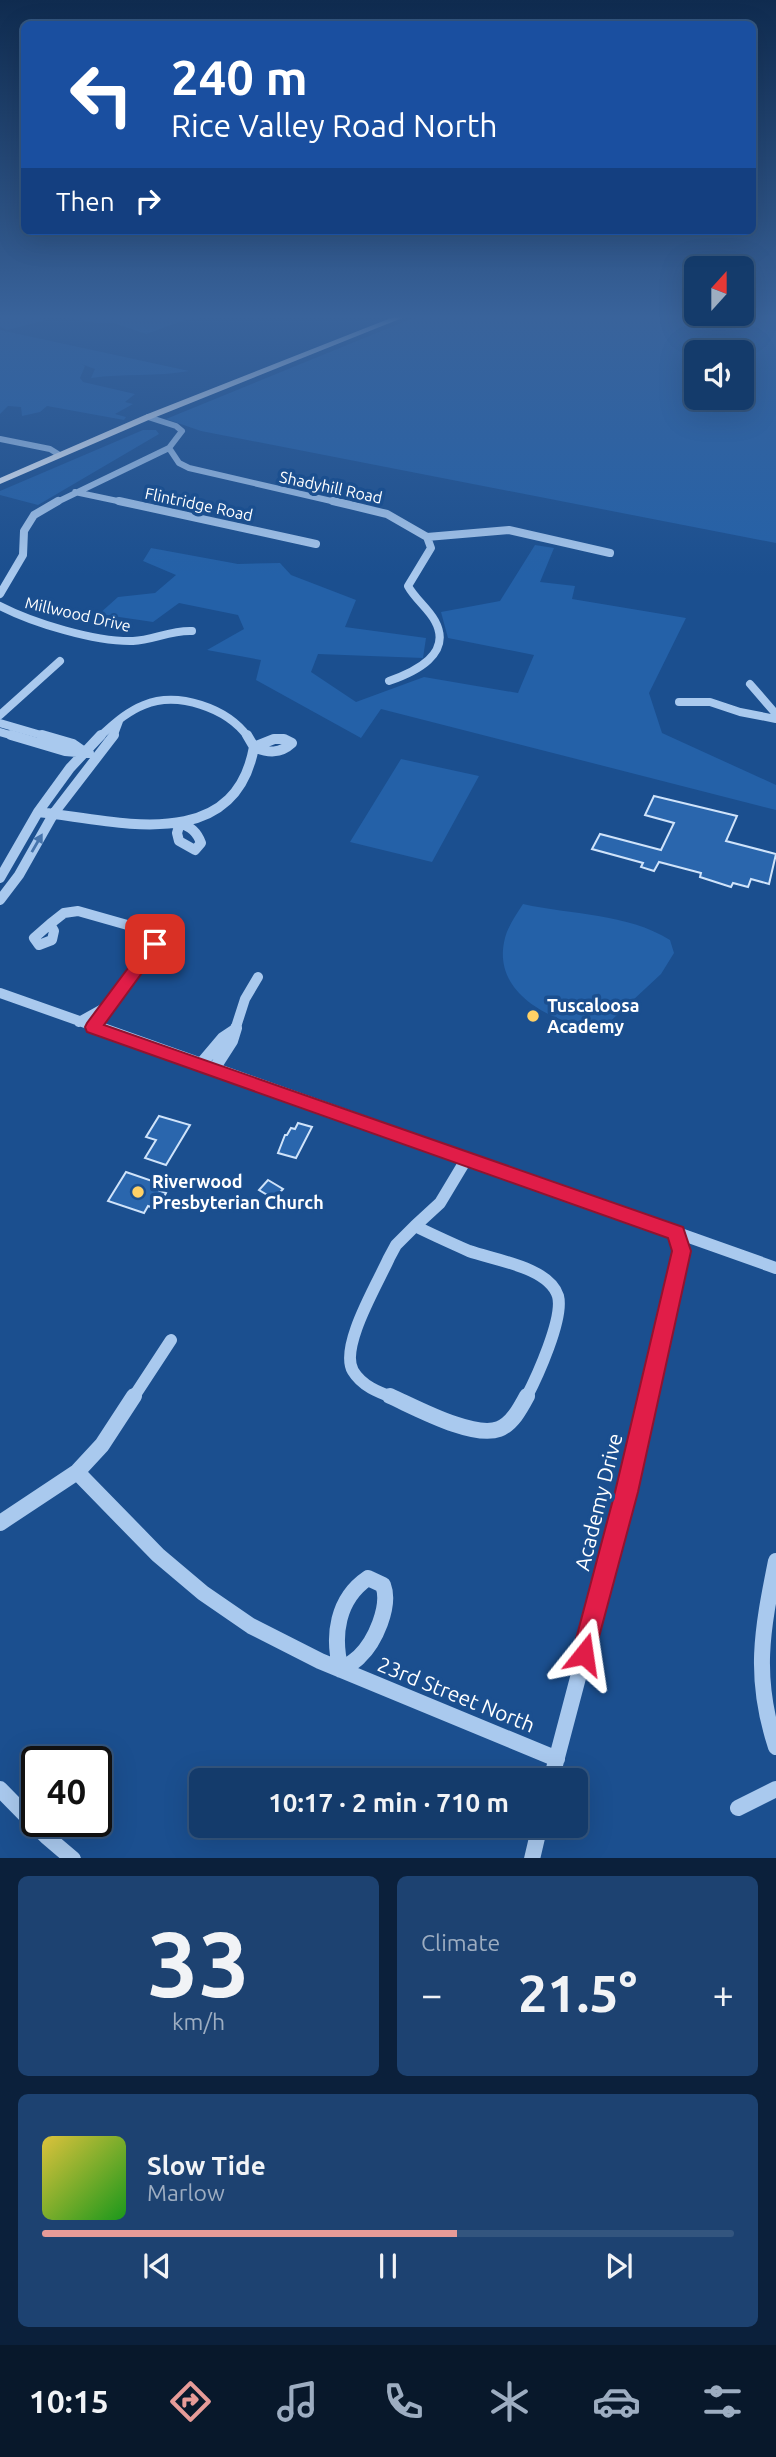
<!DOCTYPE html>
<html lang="en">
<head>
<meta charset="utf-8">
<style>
	:root { --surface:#143b6b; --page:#1d4271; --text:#f1f3f6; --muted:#9dadc1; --line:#33557e; --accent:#e69b98 }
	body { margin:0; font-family:Ubuntu,sans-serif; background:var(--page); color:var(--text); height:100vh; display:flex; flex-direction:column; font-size:26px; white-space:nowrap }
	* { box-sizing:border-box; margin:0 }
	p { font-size:23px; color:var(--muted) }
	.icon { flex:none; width:38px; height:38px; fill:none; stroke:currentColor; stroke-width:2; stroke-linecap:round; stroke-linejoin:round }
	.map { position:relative; height:1858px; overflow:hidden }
	.drawer { display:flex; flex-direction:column; gap:18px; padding:18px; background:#0b203b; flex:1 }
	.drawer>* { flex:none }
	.banner { position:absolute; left:21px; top:21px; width:735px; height:214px; border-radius:10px; box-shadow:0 7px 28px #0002,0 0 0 2px var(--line); background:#1a4fa0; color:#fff; overflow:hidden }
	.needle { width:46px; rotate:21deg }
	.tools { position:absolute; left:684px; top:256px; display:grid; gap:14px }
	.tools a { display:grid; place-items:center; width:70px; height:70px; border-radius:10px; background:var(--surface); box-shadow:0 7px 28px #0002,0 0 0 2px var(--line); font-size:35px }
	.speed { position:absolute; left:21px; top:1746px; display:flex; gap:14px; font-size:35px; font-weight:700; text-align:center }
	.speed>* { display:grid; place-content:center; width:91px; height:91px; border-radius:50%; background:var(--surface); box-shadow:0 7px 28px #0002,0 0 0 2px var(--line); line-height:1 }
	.speed .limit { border:4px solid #111; border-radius:10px; background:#fff; color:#111 }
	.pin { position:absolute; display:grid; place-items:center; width:60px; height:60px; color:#fff; margin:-30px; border-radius:14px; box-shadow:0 4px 10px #0006 }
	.me { position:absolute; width:77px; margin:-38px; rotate:15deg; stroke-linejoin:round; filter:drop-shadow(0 0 5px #0008) }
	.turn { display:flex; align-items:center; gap:24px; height:147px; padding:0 35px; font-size:32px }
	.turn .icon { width:91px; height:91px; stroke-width:2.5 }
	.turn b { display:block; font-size:49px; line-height:60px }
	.then { display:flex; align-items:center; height:66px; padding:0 35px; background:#0003; gap:14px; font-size:26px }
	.big { font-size:52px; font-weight:700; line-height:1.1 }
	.drawer .card { flex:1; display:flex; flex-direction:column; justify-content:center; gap:10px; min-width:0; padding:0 24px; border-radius:10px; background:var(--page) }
	.drawer .dial { align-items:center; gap:0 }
	.dial b { font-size:91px; line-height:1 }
	.song { display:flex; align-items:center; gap:21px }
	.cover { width:84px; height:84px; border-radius:10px; background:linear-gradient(135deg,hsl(50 70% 55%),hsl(120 70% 35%)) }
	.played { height:7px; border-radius:4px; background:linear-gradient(90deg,var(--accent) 60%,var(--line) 60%) }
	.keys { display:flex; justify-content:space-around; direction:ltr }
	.heat { display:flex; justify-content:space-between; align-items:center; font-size:38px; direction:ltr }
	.drawer .tiles { flex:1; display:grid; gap:18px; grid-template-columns:1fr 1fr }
	.card:last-child { grid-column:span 2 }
	.trip { position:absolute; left:189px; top:1768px; width:399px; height:70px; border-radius:10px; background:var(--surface); box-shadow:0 7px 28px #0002,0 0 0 2px var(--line); font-weight:700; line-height:70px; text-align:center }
	.tab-bar { display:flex; height:112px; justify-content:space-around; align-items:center; background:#08182b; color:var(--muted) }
	.tab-bar .icon { width:49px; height:49px }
	.tab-bar .on { color:var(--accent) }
	.tab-bar b { font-size:32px; color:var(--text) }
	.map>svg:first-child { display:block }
</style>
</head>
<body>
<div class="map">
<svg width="776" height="1859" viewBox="0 0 776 1859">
	<rect width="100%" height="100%" fill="#1b4f8f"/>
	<path fill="#2461a8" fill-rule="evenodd" d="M 0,316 L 38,316 L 46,320 L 7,330 L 0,327 Z
		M 53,316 L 215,316 L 182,321 L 146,334 L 114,323 L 96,323 Z
		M 418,316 L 776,316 L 776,543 L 201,431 L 166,419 ZM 696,352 L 742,352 L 742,397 L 696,397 Z
		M 0,330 L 189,371 C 157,377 124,373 91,378 L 95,369 L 81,364 L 85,366 L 80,378 L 83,382 L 135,394 L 125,402 L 133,404 L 115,414 L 126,417 L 124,420 L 47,406 L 40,412 L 22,416 L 21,407 L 8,406 L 0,414 Z
		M 143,430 L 156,430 L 159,434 L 38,505 L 0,495 L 0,491 Z
		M 535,545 L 554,548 L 540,582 L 575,586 L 572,599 L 686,618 L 649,693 L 662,733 L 776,785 L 776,810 L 381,709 L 361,738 L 256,680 L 261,660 L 207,650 L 244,629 L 238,615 L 179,603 L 153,622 L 99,614 L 118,597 L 155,593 L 176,575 L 143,561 L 151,548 L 238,564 L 280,563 L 291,575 L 356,600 L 345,627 L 426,638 L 423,658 L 318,654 L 311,672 L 356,702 L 424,677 L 518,693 L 534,655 L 448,638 L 441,612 L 500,601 Z
		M 401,759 L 479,776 L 432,862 L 350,842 Z
		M 523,904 C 571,915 627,913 670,940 L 674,953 L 661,974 L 602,1029 C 556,1025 490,995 505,938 C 508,926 516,915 523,904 Z"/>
	<path fill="#2a66ad" stroke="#cfe3fa" stroke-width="2" d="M 654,796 L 737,816 L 726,841 L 776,854 L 769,884 L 751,879 L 748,887 L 733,883 L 731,887 L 700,877 L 701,873 L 659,862 L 654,871 L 641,867 L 643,863 L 592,849 L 600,834 L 661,850 L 674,823 L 645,815 Z
		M 159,1116 L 190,1125 L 166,1165 L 145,1158 L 156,1140 L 146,1137 Z
		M 298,1123 L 312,1127 L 296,1158 L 278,1153 L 285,1135 L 287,1135 L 291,1128 L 295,1129 Z
		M 126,1172 L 161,1184 L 158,1190 L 166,1193 L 157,1209 L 148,1206 L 144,1213 L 108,1201 Z
		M 268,1180 L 283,1189 L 274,1199 L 259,1190 Z"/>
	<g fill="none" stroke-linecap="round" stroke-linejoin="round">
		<path stroke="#a9c9ee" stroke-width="6" d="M 0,439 L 50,449 L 58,454
			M 169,448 L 179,463 L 189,468 L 340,503
			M 75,492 L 127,503
			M 55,503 L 169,448 L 182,431 L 176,426 L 148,417"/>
		<path stroke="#a9c9ee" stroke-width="8" d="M 119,501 L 316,544
			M 333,501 L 387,514 L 427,537 L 431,548 L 408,586 C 415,599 428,608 435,621 C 453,654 415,672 389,681
			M 427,537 L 509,530 L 610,553
			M 0,594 L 23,555 L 24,531 L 34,515 L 58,501
			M 0,606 C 33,623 95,642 133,641 C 153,640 171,630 192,631
			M 750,684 L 776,714
			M 679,702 L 710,702 L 740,712 L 776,719
			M 0,715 L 60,661
			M 0,723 L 48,737
			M 0,732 L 17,737
			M 99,737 C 113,725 126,712 144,705 C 178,691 227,708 248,737
			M 113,737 L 119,721"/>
		<path stroke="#a9c9ee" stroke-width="10" d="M 11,735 L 65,751 L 89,753
			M 42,735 L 73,744 L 83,751
			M 274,739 L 284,739 L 292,743 C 280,754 268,753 254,747 Z
			M 38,812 C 114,820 234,857 254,747 L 247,735
			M 38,812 L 70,768 L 101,735
			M 180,823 C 191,827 197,832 201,843 L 195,850 L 179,841 L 177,833 Z
			M 0,878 L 38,812
			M 0,900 L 19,875 L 54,813 L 114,735
			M 50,924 L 64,913 L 78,911 L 145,930 L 154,936 L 155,944 L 151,950 L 93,1027
			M 50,924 L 54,931 L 52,940 L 39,945 L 34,938 Z
			M 0,993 L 105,1030
			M 79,1022 L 106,1007
			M 235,1030 L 245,999 L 258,977"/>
		<path stroke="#a9c9ee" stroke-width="12" d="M 100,1028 L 776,1268
			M 201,1064 L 223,1038 L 235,1030
			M 214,1069 L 232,1041 L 236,1028
			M 415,1226 L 440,1203 L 467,1158
			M 133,1398 L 171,1340
			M 394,1398 C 378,1392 362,1386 353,1371 C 339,1347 378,1283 389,1258 L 396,1245 L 415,1226 C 433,1235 451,1243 469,1251 C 494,1260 549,1267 558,1296 C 564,1318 537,1377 526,1398
			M 648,1398 L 681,1251 L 676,1233"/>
		<path stroke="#a9c9ee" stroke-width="16" d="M 390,1396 C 415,1407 473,1439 499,1429 C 512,1424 520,1409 527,1396
			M 77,1472 L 158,1555 L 203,1593 L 251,1626 L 320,1661 L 557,1759
			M 0,1523 L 77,1472 L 102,1445 L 134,1396
			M 776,1561 C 762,1631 753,1677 776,1747
			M 368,1578 L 383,1585 C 391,1606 375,1642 359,1657 C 354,1662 347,1666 341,1670 C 332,1636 337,1599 368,1578 Z
			M 551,1780 L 627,1492 L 649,1396
			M 0,1789 L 47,1837 L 73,1859
			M 738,1808 L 776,1789
			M 532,1859 L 540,1825"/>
		<path fill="#f0f6ff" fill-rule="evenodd" d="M 396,316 L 407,316 L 151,419 L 0,484 L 0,478 L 145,415 Z"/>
	</g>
	<defs><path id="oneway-solid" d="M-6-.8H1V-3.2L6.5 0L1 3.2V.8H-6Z" transform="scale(1.75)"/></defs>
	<use fill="#4674ac" href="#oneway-solid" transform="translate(37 843) rotate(-60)"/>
	<linearGradient id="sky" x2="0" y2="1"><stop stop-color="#0f2b4f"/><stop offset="0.55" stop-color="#39639b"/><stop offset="1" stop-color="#39639b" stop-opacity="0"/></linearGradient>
	<rect width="776" height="576" fill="url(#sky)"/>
	<path fill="#e11d48" stroke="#92132f" stroke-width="2" d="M 155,938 L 163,944 L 104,1025 L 683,1227 L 691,1251 L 638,1492 L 592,1663 L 584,1666 L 575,1663 L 572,1654 L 615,1492 L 672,1251 L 668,1238 L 87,1032 L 85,1027 L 87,1023 L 149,940 Z"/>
	<g fill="#ffd166" stroke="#1b4f8f" stroke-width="2.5">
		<circle cx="533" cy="1016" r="7"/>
		<circle cx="138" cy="1192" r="7"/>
	</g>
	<g text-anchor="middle" stroke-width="7" stroke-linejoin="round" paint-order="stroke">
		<g font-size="16" fill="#fff" stroke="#1b4f8f">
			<text transform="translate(331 487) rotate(12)" y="6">Shadyhill Road</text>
			<text transform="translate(199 504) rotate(12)" y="6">Flintridge Road</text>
			<text transform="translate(78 614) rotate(13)" y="6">Millwood Drive</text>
		</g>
		<g font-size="18" font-weight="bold" fill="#fff" stroke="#1b4f8f" text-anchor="start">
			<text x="547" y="1012">Tuscaloosa<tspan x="547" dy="21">Academy</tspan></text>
			<text x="152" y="1188">Riverwood<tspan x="152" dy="21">Presbyterian Church</tspan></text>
		</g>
		<g font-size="21" fill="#fff" stroke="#1b4f8f">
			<text transform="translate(599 1502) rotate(-76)" y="7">Academy Drive</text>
			<text transform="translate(456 1695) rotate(22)" y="7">23rd Street North</text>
		</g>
	</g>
</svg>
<div class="tools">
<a><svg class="needle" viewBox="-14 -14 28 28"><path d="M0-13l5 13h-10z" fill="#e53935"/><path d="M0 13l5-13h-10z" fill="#9dadc1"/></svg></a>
<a><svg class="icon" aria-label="sound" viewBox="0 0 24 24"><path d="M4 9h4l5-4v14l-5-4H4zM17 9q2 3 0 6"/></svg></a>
</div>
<div class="speed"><div class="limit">40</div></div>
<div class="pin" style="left:155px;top:944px;background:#d93025"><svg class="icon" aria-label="arrive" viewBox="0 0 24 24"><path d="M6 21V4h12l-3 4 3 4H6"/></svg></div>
<svg class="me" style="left:584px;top:1654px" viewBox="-20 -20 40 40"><path d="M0-17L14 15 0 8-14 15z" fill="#e11d48" stroke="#fff" stroke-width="4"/></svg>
<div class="trip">10:17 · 2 min · 710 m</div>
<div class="banner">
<div class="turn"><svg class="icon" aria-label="left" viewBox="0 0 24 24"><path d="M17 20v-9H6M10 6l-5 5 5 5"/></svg><div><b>240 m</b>Rice Valley Road North</div></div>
<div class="then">Then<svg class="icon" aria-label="right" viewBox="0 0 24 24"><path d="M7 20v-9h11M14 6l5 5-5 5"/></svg></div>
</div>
</div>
<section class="drawer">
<div class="tiles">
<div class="card dial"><b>33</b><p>km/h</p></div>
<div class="card"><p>Climate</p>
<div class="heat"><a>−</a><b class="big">21.5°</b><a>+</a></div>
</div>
<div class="card">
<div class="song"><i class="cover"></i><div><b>Slow Tide</b><p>Marlow</p></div></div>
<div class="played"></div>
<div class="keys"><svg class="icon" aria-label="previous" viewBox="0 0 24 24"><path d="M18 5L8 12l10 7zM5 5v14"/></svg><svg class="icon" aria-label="pause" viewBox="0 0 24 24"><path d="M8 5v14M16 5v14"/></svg><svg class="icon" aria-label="next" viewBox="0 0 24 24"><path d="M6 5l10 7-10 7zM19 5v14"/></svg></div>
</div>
</div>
</section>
<nav class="tab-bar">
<b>10:15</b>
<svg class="icon on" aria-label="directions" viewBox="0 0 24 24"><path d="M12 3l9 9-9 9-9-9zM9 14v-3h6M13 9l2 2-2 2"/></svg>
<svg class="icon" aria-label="music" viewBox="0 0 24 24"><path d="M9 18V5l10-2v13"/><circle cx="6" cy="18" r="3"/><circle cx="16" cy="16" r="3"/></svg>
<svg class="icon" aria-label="phone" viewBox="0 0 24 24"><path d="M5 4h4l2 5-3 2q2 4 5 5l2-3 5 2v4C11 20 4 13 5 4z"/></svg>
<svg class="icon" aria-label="climate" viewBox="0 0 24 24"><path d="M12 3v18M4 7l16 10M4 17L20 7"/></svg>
<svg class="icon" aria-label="car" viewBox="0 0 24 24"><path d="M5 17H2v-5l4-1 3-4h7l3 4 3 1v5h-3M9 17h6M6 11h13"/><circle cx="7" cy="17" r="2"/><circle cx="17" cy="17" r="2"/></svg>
<svg class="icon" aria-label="filters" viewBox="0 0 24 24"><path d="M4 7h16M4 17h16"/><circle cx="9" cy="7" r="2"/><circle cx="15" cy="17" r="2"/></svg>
</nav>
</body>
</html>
